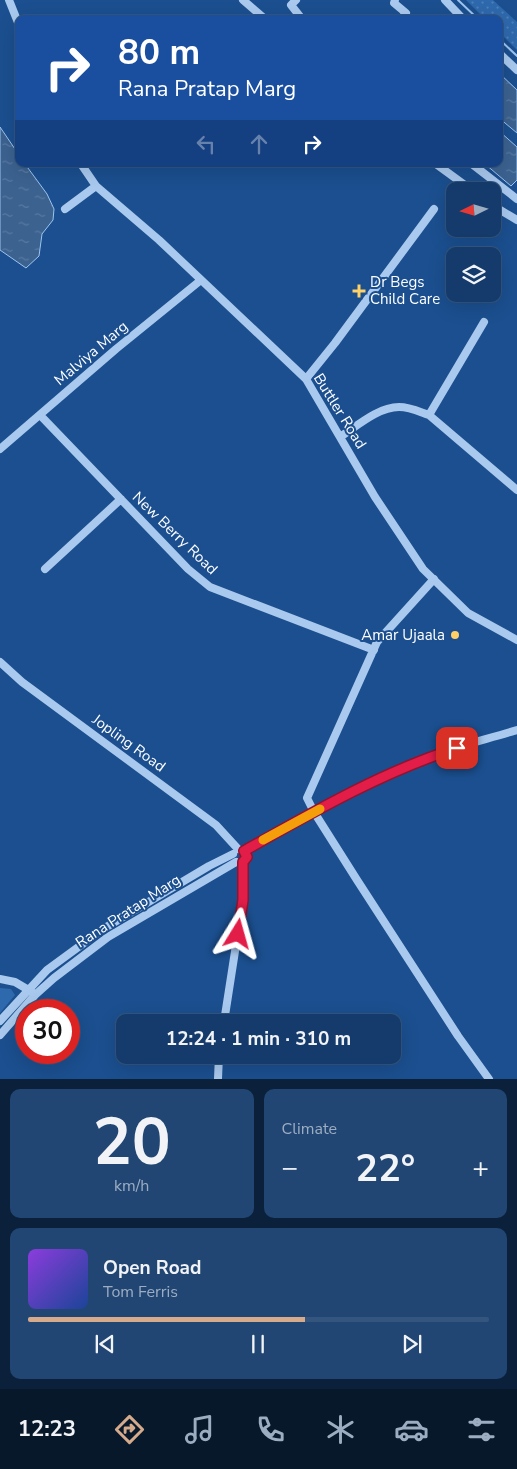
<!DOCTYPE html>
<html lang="en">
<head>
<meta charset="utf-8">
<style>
	:root { --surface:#143b6b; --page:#214673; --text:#f1f3f6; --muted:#9dadc1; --line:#33557e; --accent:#d6ab8b }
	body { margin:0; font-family:"Nunito Sans",sans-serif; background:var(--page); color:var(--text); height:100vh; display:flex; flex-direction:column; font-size:19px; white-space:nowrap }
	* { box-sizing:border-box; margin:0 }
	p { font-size:16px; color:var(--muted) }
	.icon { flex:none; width:28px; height:28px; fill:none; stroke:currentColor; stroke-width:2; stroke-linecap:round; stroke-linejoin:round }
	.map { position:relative; height:1079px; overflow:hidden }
	.drawer { display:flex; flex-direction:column; gap:10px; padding:10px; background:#0b203b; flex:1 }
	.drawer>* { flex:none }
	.banner { position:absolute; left:15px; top:15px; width:488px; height:152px; border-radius:10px; box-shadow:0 5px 20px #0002,0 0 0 1px var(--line); background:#1a4fa0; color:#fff; overflow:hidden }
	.needle { width:32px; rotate:265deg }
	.buttons { position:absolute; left:446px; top:182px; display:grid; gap:10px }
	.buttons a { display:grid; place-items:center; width:55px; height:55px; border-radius:10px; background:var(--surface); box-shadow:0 5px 20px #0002,0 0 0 1px var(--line); font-size:25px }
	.speed { position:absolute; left:15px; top:999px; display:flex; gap:10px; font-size:25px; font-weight:700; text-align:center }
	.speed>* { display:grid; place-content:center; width:65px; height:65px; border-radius:50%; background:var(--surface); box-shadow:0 5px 20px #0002,0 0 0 1px var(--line); line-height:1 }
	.speed .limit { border:8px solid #d22; background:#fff; color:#111 }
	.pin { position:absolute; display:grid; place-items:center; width:42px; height:42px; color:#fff; margin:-21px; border-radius:10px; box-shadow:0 2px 8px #0006 }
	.me { position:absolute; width:55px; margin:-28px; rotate:8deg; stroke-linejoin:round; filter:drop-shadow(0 0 4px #0008) }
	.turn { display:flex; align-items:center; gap:18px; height:105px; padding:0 20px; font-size:22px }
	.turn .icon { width:65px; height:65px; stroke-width:2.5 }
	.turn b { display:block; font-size:35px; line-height:42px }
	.lanes { display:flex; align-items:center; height:48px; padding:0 20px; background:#0003; justify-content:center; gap:25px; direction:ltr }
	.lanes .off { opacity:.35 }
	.big { font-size:38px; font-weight:700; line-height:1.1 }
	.drawer .card { flex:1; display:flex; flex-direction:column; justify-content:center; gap:8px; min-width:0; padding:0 18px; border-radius:10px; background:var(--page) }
	.drawer .dial { align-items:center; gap:0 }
	.dial b { font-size:65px; line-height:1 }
	.song { display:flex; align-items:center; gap:15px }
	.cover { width:60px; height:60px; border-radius:8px; background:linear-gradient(135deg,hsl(270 70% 55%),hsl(220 70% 35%)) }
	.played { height:5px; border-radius:2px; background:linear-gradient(90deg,var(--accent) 60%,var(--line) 60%) }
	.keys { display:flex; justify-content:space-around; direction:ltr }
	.heat { display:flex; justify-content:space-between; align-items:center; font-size:28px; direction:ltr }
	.drawer .tiles { flex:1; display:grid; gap:10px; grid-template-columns:1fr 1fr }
	.card:last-child { grid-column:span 2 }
	.trip { position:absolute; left:116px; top:1014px; width:285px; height:50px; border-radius:10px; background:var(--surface); box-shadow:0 5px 20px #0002,0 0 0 1px var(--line); font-weight:700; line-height:50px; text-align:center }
	.tabs { display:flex; height:80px; justify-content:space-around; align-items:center; background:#08182b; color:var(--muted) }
	.tabs .icon { width:35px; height:35px }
	.tabs .selected { color:var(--accent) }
	.tabs b { font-size:22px; color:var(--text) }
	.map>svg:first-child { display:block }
</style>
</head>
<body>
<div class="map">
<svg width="517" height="1079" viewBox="0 0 517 1079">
	<defs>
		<pattern id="grass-dots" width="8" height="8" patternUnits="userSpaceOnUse" patternTransform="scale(1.25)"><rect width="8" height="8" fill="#2e69ad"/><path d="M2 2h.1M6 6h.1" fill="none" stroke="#4d80b9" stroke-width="1.8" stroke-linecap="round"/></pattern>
		<pattern id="water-ripples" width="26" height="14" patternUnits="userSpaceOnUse" patternTransform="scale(1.25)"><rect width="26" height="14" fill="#3c6290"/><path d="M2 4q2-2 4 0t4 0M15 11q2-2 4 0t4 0" fill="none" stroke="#597aa1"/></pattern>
	</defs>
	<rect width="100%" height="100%" fill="#1b4f8f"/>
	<path fill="url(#grass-dots)" d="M 466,0 L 493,0 L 517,22 L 517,50 L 499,32 L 499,19 L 485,19 Z"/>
	<path fill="#2e69ad" d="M 0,988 L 11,989 L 15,995 L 0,1013 Z"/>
	<path fill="url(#water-ripples)" stroke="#9cc4f0" d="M 499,73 L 517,90 L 517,133 L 499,118 Z
		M 0,127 L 19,155 L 19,164 L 25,164 L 47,194 L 54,209 L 53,220 L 42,234 L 39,256 L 26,268 L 0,250 Z
		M 499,131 L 517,147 L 517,180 L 511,186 L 485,164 L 499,164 Z"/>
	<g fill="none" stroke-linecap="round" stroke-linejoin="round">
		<path stroke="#9cc4f0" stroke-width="2" d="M 458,0 L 478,19
			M 499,39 L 517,56"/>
		<path stroke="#a9c9ee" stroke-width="8" d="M 9,0 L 19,25
			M 243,0 L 265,19
			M 296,0 L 291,5 L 302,19
			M 395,0 L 394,3 L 406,13 L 401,19
			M 445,0 L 463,19
			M 499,53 L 517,70
			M 81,164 L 96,186 L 159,240 L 306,379 L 375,497 L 423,569 L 468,613 L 517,640
			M 436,164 L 473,191
			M 472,164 L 517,199
			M 492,205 L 517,220
			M 65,209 L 96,186
			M 306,379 L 335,343 L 434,209
			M 40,415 L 188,569 L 210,587 L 374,650
			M 429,415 L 484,322
			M 340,437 C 357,426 378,407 399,407 C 410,407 420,412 429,415 L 517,490
			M 0,449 L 116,349 L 201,280
			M 45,569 L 121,499
			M 434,579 L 377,642 L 307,798 L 314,812 L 357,880 L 458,1036 L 489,1079
			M 0,662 L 22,682 L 216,825 L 238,849
			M 244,851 C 304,817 365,783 429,757 C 457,746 488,739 517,730
			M 0,979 L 15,982 L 32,992
			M 0,1021 L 47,970 L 103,929 L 209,866 L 233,854
			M 224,1022 L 243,900 L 243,862
			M 0,1035 L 35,995 L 54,978 L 108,937 L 236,862
			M 218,1079 L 219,1055"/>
	</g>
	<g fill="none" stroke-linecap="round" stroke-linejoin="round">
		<defs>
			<path id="route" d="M 238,934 L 243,900 L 243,862 L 247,857 L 244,851 C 313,812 382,772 457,748"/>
		</defs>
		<use href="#route" stroke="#92132f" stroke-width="12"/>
		<use href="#route" stroke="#e11d48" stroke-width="9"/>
		<path stroke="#f59e0b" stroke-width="9" d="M 263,840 L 320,809"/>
	</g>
	<g fill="#ffd166" stroke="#1b4f8f" stroke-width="2">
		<path d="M356.5 283.5h5v5h5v5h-5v5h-5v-5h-5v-5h5z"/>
		<circle cx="455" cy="635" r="5"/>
	</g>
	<g text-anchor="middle" stroke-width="4" stroke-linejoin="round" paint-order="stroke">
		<g font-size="15" fill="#fff" stroke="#1b4f8f" text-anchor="start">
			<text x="370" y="287">Dr Begs<tspan x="370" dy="17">Child Care</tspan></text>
			<text x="445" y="640" text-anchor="end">Amar Ujaala</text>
		</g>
		<g font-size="15" fill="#fff" stroke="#1b4f8f">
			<text transform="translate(91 353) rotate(-40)" y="5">Malviya Marg</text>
			<text transform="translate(340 411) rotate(58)" y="5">Buttler Road</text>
			<text transform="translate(175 533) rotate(44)" y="5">New Berry Road</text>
			<text transform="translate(129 743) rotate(36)" y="5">Jopling Road</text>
			<text transform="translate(128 911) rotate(-33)" y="5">Rana Pratap Marg</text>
		</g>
	</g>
</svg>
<div class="buttons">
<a><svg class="needle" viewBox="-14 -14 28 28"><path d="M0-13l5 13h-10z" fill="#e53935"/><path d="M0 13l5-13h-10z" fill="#9dadc1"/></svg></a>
<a><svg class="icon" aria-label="layers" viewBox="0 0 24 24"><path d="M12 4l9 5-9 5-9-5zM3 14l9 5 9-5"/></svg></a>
</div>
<div class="speed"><div class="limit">30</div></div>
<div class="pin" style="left:457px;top:748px;background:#d93025"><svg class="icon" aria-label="arrive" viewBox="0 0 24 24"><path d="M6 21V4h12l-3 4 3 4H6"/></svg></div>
<svg class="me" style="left:238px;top:934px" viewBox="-20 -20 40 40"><path d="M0-17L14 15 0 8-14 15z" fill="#e11d48" stroke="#fff" stroke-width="4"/></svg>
<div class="trip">12:24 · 1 min · 310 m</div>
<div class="banner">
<div class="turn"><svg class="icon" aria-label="right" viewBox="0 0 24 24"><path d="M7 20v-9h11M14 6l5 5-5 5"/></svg><div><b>80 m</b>Rana Pratap Marg</div></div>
<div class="lanes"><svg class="icon off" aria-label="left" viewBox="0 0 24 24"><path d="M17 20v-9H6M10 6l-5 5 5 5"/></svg><svg class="icon off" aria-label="ahead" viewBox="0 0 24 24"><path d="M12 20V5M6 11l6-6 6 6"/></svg><svg class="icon" aria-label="right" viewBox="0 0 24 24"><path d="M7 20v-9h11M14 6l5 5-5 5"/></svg></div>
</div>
</div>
<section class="drawer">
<div class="tiles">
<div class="card dial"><b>20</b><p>km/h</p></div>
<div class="card"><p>Climate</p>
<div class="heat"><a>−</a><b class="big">22°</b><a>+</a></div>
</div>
<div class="card">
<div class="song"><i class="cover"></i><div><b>Open Road</b><p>Tom Ferris</p></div></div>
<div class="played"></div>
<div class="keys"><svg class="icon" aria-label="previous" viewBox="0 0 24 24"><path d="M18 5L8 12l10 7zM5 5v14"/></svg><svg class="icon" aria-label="pause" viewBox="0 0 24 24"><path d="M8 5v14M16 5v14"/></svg><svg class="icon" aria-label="next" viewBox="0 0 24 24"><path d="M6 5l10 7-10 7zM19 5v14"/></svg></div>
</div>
</div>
</section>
<nav class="tabs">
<b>12:23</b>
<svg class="icon selected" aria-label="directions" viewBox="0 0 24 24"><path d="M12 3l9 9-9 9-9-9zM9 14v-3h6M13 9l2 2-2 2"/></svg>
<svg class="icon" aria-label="music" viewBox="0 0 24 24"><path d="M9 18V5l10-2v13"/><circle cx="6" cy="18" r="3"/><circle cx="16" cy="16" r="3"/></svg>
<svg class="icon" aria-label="phone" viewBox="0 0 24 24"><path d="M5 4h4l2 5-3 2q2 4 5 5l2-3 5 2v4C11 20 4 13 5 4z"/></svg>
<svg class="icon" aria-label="climate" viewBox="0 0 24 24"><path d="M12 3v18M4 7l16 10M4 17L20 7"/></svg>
<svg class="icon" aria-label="car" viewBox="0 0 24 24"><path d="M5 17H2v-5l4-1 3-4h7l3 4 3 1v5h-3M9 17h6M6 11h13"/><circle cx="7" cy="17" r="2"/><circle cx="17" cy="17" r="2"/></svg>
<svg class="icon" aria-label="filters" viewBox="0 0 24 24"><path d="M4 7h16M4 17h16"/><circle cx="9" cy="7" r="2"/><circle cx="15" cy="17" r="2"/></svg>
</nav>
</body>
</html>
